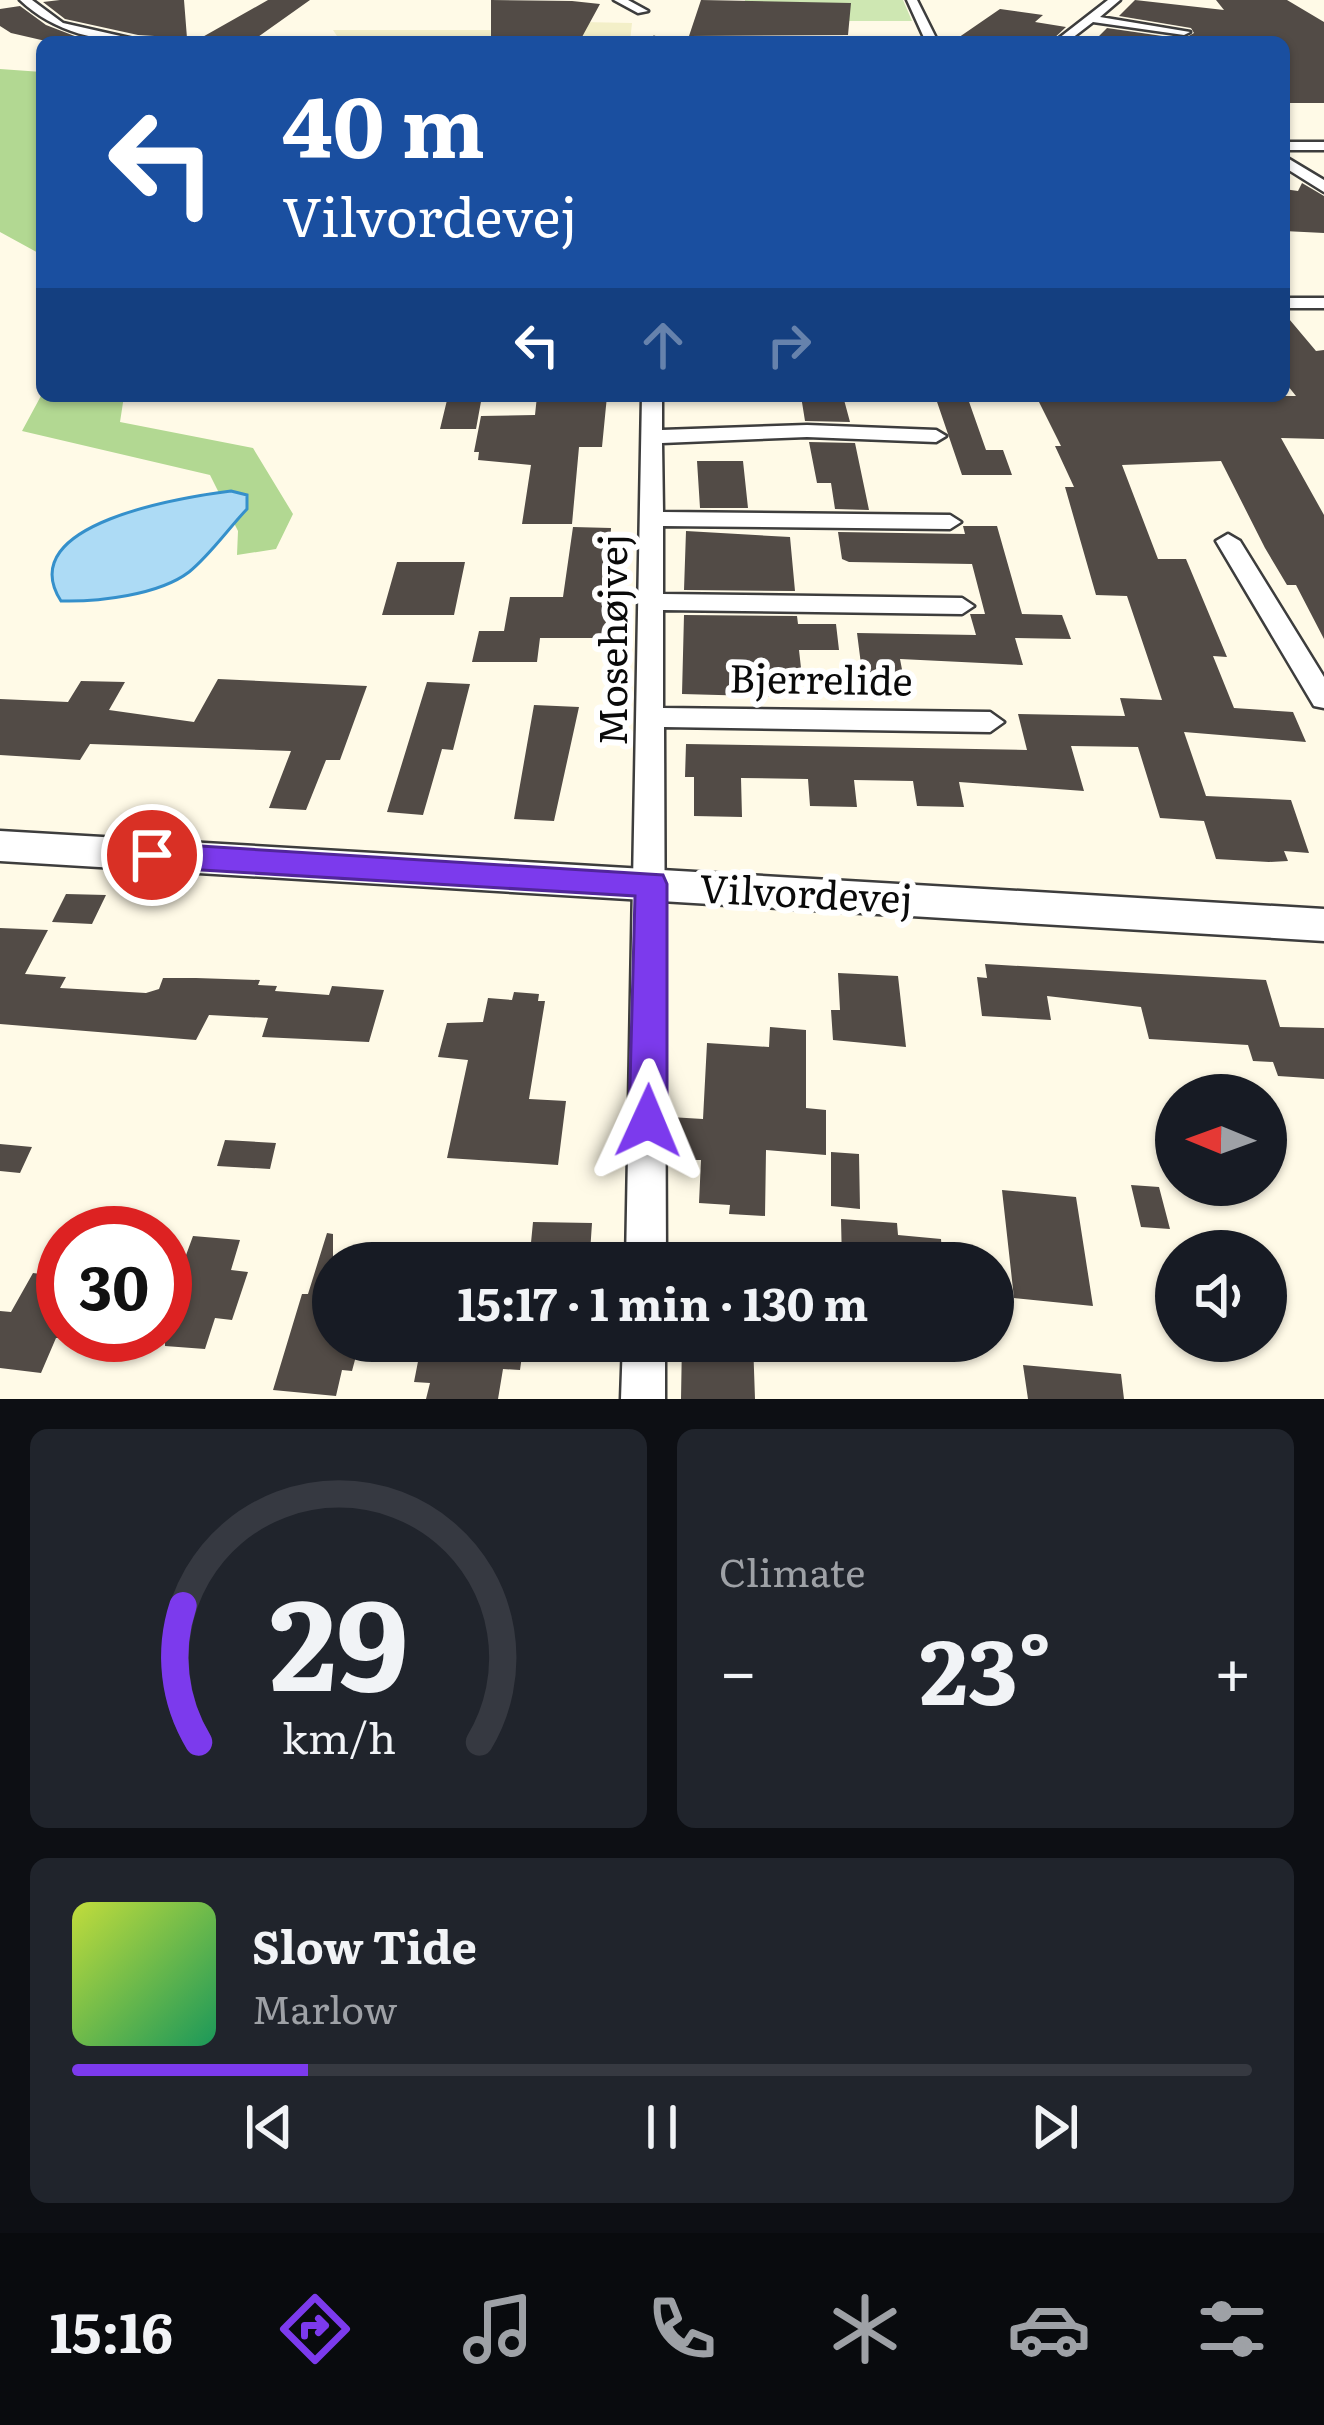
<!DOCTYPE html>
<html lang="en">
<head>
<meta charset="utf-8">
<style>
	:root { --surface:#171b24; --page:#20242c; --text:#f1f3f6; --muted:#9ea1a6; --line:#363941; --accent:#7c3aed }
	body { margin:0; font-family:Literata,serif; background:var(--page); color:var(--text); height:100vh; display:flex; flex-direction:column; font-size:45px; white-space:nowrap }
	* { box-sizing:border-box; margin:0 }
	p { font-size:39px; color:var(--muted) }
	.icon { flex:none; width:66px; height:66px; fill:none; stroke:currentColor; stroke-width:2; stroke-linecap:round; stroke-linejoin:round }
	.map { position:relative; height:1399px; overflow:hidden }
	.side { display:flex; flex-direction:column; gap:30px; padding:30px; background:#0d0f14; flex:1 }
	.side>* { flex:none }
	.guide { position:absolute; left:36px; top:36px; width:1254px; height:366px; border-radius:18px; box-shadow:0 3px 9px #0004; background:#1a4fa0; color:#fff; overflow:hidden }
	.needle { width:78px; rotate:271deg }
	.buttons { position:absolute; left:1155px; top:1074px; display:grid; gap:24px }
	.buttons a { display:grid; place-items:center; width:132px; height:132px; border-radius:50%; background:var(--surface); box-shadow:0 3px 9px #0004; font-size:60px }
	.speed { position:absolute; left:36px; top:1206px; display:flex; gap:24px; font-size:60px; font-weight:700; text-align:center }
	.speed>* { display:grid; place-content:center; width:156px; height:156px; border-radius:50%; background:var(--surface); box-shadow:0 3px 9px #0004; line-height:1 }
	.speed .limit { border:18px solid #d22; background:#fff; color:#111 }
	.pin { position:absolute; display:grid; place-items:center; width:102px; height:102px; color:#fff; margin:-51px; border:6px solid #fff; border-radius:50%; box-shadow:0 3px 12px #0007 }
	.me { position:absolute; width:132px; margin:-66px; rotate:1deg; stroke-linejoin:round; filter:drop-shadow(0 0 9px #0008) }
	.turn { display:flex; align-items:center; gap:42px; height:252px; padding:0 48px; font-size:54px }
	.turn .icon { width:156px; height:156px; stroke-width:2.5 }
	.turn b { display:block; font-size:84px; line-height:102px }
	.lanes { display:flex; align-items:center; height:114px; padding:0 48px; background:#0003; justify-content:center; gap:60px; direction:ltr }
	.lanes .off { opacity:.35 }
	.big { font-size:90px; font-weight:700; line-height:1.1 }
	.side .tile { flex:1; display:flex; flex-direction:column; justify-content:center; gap:18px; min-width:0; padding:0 42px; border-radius:18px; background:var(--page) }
	.side .dial { align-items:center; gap:0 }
	.dial svg { height:312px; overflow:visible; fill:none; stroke:var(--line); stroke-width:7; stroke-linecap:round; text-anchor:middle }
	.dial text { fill:var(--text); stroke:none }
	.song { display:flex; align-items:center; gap:36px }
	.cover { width:144px; height:144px; border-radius:18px; background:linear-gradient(135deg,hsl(70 70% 55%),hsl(150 70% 35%)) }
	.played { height:12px; border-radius:6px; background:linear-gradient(90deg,var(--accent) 20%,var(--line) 20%) }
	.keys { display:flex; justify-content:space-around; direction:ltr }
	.heat { display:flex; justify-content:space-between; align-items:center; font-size:66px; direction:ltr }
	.side .tiles { flex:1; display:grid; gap:30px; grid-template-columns:1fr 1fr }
	.tile:last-child { grid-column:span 2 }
	.trip { position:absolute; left:312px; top:1242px; width:702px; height:120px; border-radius:60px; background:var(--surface); box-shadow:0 3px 9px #0004; font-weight:700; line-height:120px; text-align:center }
	.tab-bar { display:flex; height:192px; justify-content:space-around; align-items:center; background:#090b0e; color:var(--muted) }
	.tab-bar .icon { width:84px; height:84px }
	.tab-bar .active { color:var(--accent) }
	.tab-bar b { font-size:54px; color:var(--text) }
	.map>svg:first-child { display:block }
</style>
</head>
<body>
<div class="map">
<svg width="1324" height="1399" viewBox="0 0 1324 1399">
	<rect width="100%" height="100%" fill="#fffae7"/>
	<path fill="#f3efc8" d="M 532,21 L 632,23 L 630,42 L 341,42 L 333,30 L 527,30 Z"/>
	<path fill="#cee7b2" d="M 745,0 L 903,0 L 912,21 L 741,21 Z"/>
	<path fill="#b2d892" d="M 0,69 L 42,72 L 42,255 L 0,232 Z
		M 42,394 L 124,396 L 120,422 L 253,448 L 293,514 L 276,549 L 237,555 L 238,531 L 210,475 L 22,431 Z"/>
	<path fill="#addbf5" stroke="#3590cb" stroke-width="3" d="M 231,491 L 247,495 L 247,509 C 228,529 210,555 189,572 C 159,595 98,602 61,601 C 11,523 185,497 231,491 Z"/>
	<path fill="#524b46" d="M 60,0 L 184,0 L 187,38 L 138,35 L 65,19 L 43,2 Z
		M 268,0 L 310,0 L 251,42 L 199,39 Z
		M 491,0 L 572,1 L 600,4 L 582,37 L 491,39 Z
		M 701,0 L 851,3 L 848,35 L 689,36 Z
		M 1135,0 L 1224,10 L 1216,0 L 1287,0 L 1324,22 L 1324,103 L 1284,103 L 1284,42 L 1249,37 L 1245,42 L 1093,42 L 1107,28 L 1183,39 L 1194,33 L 1191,28 L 1119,16 Z
		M 20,6 L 46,25 L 85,40 L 50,42 L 11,33 L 0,26 L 0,9 Z
		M 1000,9 L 1043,15 L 1035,22 L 1066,27 L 1050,42 L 952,42 Z
		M 1302,183 L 1324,196 L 1324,233 L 1284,231 L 1284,189 L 1298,191 Z
		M 1284,313 L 1316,351 L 1324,350 L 1324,439 L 1281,438 L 1324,515 L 1324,639 L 1296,585 L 1287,585 L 1265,548 L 1221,461 L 1122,465 L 1158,559 L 1186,559 L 1227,657 L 1213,656 L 1234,708 L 1293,712 L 1306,742 L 1184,732 L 1206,796 L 1291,800 L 1309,853 L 1284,851 L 1288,861 L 1269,862 L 1216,859 L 1204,821 L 1160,818 L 1138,747 L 1071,746 L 1084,791 L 959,782 L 964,807 L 917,806 L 913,781 L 854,780 L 857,807 L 810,806 L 808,779 L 741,778 L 742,817 L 694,816 L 694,777 L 685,777 L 686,744 L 1027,750 L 1018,714 L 1125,716 L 1120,698 L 1162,700 L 1127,596 L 1096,595 L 1065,487 L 1074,487 L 1055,446 L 1061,446 L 1036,396 L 1296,396 L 1284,381 Z
		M 448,396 L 482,396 L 476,429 L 440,429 Z
		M 537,396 L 607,396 L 602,447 L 579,447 L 572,524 L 522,524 L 531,465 L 478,460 L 479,452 L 474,452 L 481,416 L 535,415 Z
		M 801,396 L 843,396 L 850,422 L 805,421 Z
		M 935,396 L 967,396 L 986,450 L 1003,450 L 1012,475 L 962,475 Z
		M 809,442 L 855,443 L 869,510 L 835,509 L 831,483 L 817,483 Z
		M 697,461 L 743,461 L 748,508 L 700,508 Z
		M 963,526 L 997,526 L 1022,614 L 1062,615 L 1071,639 L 1015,638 L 1023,665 L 900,659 L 904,680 L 863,680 L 857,633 L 976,635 L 970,614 L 985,614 L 972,564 L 849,562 L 842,559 L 838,532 L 965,534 Z
		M 573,527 L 611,528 L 605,638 L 540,638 L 537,662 L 472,662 L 479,631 L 504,631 L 510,597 L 563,597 Z
		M 686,531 L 790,537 L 795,591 L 684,590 Z
		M 397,562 L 465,562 L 454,615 L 382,615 Z
		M 684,615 L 797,616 L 798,624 L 836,624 L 839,650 L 799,650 L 803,686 L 789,686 L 790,697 L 682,694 Z
		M 218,679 L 367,686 L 340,760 L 326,760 L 306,810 L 269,808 L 291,751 L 90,744 L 80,760 L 0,755 L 0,699 L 68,702 L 81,681 L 125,682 L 109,710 L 194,722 Z
		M 427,682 L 470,684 L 453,750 L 442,749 L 423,815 L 387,812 Z
		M 534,705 L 579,707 L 554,821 L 514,819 Z
		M 66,894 L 106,895 L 92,924 L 52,922 Z
		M 0,928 L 48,930 L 25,974 L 66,977 L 60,988 L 146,993 L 159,989 L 163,978 L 196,978 L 260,980 L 258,985 L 277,986 L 275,991 L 329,995 L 332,986 L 384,990 L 369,1042 L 262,1037 L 268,1018 L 209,1015 L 196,1040 L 0,1024 Z
		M 985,964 L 1266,980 L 1280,1027 L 1324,1028 L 1324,1079 L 1278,1076 L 1273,1062 L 1253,1061 L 1248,1045 L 1149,1039 L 1141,1007 L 1047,996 L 1051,1020 L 982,1016 L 977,977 L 987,978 Z
		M 838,973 L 898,976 L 906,1047 L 833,1040 L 831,1010 L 840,1010 Z
		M 514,992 L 539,994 L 538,1001 L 545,1001 L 529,1099 L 566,1101 L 558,1165 L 447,1158 L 468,1060 L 438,1057 L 447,1023 L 483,1022 L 488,998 L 512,1000 Z
		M 770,1027 L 806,1030 L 806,1108 L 826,1110 L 826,1155 L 766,1150 L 765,1216 L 729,1214 L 730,1205 L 699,1203 L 701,1160 L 670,1160 L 670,1117 L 703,1119 L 707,1043 L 769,1047 Z
		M 225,1140 L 276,1143 L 270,1169 L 217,1166 Z
		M 0,1144 L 32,1147 L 20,1173 L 0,1171 Z
		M 831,1152 L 859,1154 L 860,1209 L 831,1206 Z
		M 1131,1185 L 1159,1187 L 1170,1229 L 1141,1227 Z
		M 1002,1190 L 1076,1197 L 1093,1306 L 1014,1298 Z
		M 841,1219 L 897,1223 L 898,1235 L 941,1239 L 943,1263 L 842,1263 Z
		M 533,1222 L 592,1223 L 590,1253 L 530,1253 Z
		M 327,1233 L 333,1234 L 333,1341 L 360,1341 L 352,1371 L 342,1370 L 336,1396 L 273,1390 L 302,1294 L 308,1294 Z
		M 193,1236 L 240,1240 L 231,1270 L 248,1272 L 232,1320 L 215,1318 L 205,1349 L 165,1346 L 165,1276 L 178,1277 Z
		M 33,1273 L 63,1277 L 63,1338 L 56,1338 L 41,1373 L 0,1368 L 0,1311 L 11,1312 Z
		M 422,1341 L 524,1341 L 520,1370 L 503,1369 L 498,1399 L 426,1399 L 430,1383 L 414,1382 Z
		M 682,1341 L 753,1341 L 755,1399 L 681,1399 Z
		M 1023,1365 L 1121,1374 L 1124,1399 L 1028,1399 Z"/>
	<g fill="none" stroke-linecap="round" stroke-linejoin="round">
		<defs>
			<path id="minor" d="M 20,0 L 32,0 L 63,23 L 147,42 C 99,42 55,33 20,0 Z
				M 614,0 L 628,0 L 648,11 L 638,13 Z
				M 907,0 L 917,0 L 938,42 L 926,42 Z
				M 1108,0 L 1120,0 L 1100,17 L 1190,32 L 1184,35 L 1093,22 L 1067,42 L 1054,42 Z
				M 654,38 L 659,40 L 661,42 L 648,42 Z
				M 1284,142 L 1324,142 L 1324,150 L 1284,150 Z
				M 1284,156 L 1324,180 L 1324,192 L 1284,167 Z
				M 1284,298 L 1324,298 L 1324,308 L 1284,308 Z
				M 642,396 L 662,396 L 662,430 L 807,425 L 936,430 L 946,436 L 936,442 L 807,437 L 662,443 L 663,512 L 950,515 L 961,522 L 950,529 L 663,526 L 663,594 L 962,598 L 974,606 L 962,614 L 663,610 L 663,708 L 990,712 L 1004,722 L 990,732 L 664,727 L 666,1263 L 626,1263 Z
				M 1228,534 L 1240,541 L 1324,677 L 1324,708 L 1314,706 L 1216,541 Z
				M 623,1341 L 665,1341 L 665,1399 L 621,1399 Z"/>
			<path id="tertiary" d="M 0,831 L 1324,909 L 1324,941 L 0,861 Z"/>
		</defs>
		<use href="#minor" stroke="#3d3d3d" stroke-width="5"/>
		<use href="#tertiary" stroke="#3d3d3d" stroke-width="5"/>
		<use href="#minor" fill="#fff" fill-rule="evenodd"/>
		<use href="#tertiary" fill="#fff" fill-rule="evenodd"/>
	</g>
	<path fill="#7c3aed" stroke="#51269a" stroke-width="3" d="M 152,843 L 663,875 L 667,884 L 667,1121 L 661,1134 L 648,1139 L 635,1134 L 629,1121 L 635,896 L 152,867 L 136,855 Z"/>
	<g text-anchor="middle" stroke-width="12" stroke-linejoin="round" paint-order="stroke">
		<g font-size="39" fill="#0a0a0a" stroke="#fff">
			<text transform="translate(613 640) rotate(-90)" y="14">Mosehøjvej</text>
			<text transform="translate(821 680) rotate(1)" y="14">Bjerrelide</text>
			<text transform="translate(806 894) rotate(3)" y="14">Vilvordevej</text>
		</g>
	</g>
</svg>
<div class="buttons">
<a><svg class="needle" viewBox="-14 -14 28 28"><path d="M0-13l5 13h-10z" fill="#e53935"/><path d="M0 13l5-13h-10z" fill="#9ea1a6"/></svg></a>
<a><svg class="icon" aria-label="sound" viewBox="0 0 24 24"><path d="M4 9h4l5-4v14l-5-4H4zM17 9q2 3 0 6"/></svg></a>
</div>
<div class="speed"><div class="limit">30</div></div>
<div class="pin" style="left:152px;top:855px;background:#d93025"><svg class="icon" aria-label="arrive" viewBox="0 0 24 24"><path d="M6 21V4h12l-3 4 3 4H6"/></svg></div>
<svg class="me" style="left:648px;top:1121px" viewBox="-20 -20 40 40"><path d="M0-17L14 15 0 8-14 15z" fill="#7c3aed" stroke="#fff" stroke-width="4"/></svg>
<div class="trip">15:17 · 1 min · 130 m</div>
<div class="guide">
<div class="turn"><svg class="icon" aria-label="left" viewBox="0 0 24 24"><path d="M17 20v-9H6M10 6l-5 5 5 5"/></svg><div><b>40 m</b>Vilvordevej</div></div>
<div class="lanes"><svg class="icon" aria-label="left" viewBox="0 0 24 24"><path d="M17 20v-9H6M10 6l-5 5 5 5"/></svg><svg class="icon off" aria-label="ahead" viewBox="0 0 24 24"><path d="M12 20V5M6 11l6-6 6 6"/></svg><svg class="icon off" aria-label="right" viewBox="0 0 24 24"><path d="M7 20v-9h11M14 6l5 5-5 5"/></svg></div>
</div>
</div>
<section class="side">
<div class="tiles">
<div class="tile dial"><svg viewBox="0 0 100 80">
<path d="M14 69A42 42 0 1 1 86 69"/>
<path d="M14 69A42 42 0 0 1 10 34" stroke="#7c3aed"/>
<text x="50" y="56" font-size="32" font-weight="700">29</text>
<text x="50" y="72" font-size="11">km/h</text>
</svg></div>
<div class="tile"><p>Climate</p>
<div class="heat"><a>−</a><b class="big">23°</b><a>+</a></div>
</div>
<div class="tile">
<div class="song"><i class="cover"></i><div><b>Slow Tide</b><p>Marlow</p></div></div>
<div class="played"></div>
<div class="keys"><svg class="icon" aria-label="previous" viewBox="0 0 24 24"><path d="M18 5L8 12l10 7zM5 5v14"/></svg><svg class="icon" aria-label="pause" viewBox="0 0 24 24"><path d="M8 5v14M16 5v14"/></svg><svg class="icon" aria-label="next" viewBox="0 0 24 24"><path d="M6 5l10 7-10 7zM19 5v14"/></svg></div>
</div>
</div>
</section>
<nav class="tab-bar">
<b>15:16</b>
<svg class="icon active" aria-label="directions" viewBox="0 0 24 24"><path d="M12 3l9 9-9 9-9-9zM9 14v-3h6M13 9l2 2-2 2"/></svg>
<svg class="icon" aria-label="music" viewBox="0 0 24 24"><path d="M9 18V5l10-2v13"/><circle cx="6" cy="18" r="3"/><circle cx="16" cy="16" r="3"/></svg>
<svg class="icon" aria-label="phone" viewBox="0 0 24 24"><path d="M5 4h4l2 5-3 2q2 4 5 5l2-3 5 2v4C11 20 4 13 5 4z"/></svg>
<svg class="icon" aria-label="climate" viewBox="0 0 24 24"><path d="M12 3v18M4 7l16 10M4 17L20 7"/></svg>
<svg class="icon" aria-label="car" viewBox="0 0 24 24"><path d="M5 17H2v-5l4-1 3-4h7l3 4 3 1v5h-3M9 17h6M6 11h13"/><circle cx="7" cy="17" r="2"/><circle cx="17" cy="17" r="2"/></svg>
<svg class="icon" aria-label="filters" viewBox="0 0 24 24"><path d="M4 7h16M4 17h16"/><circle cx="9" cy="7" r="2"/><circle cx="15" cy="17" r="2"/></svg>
</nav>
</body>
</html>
